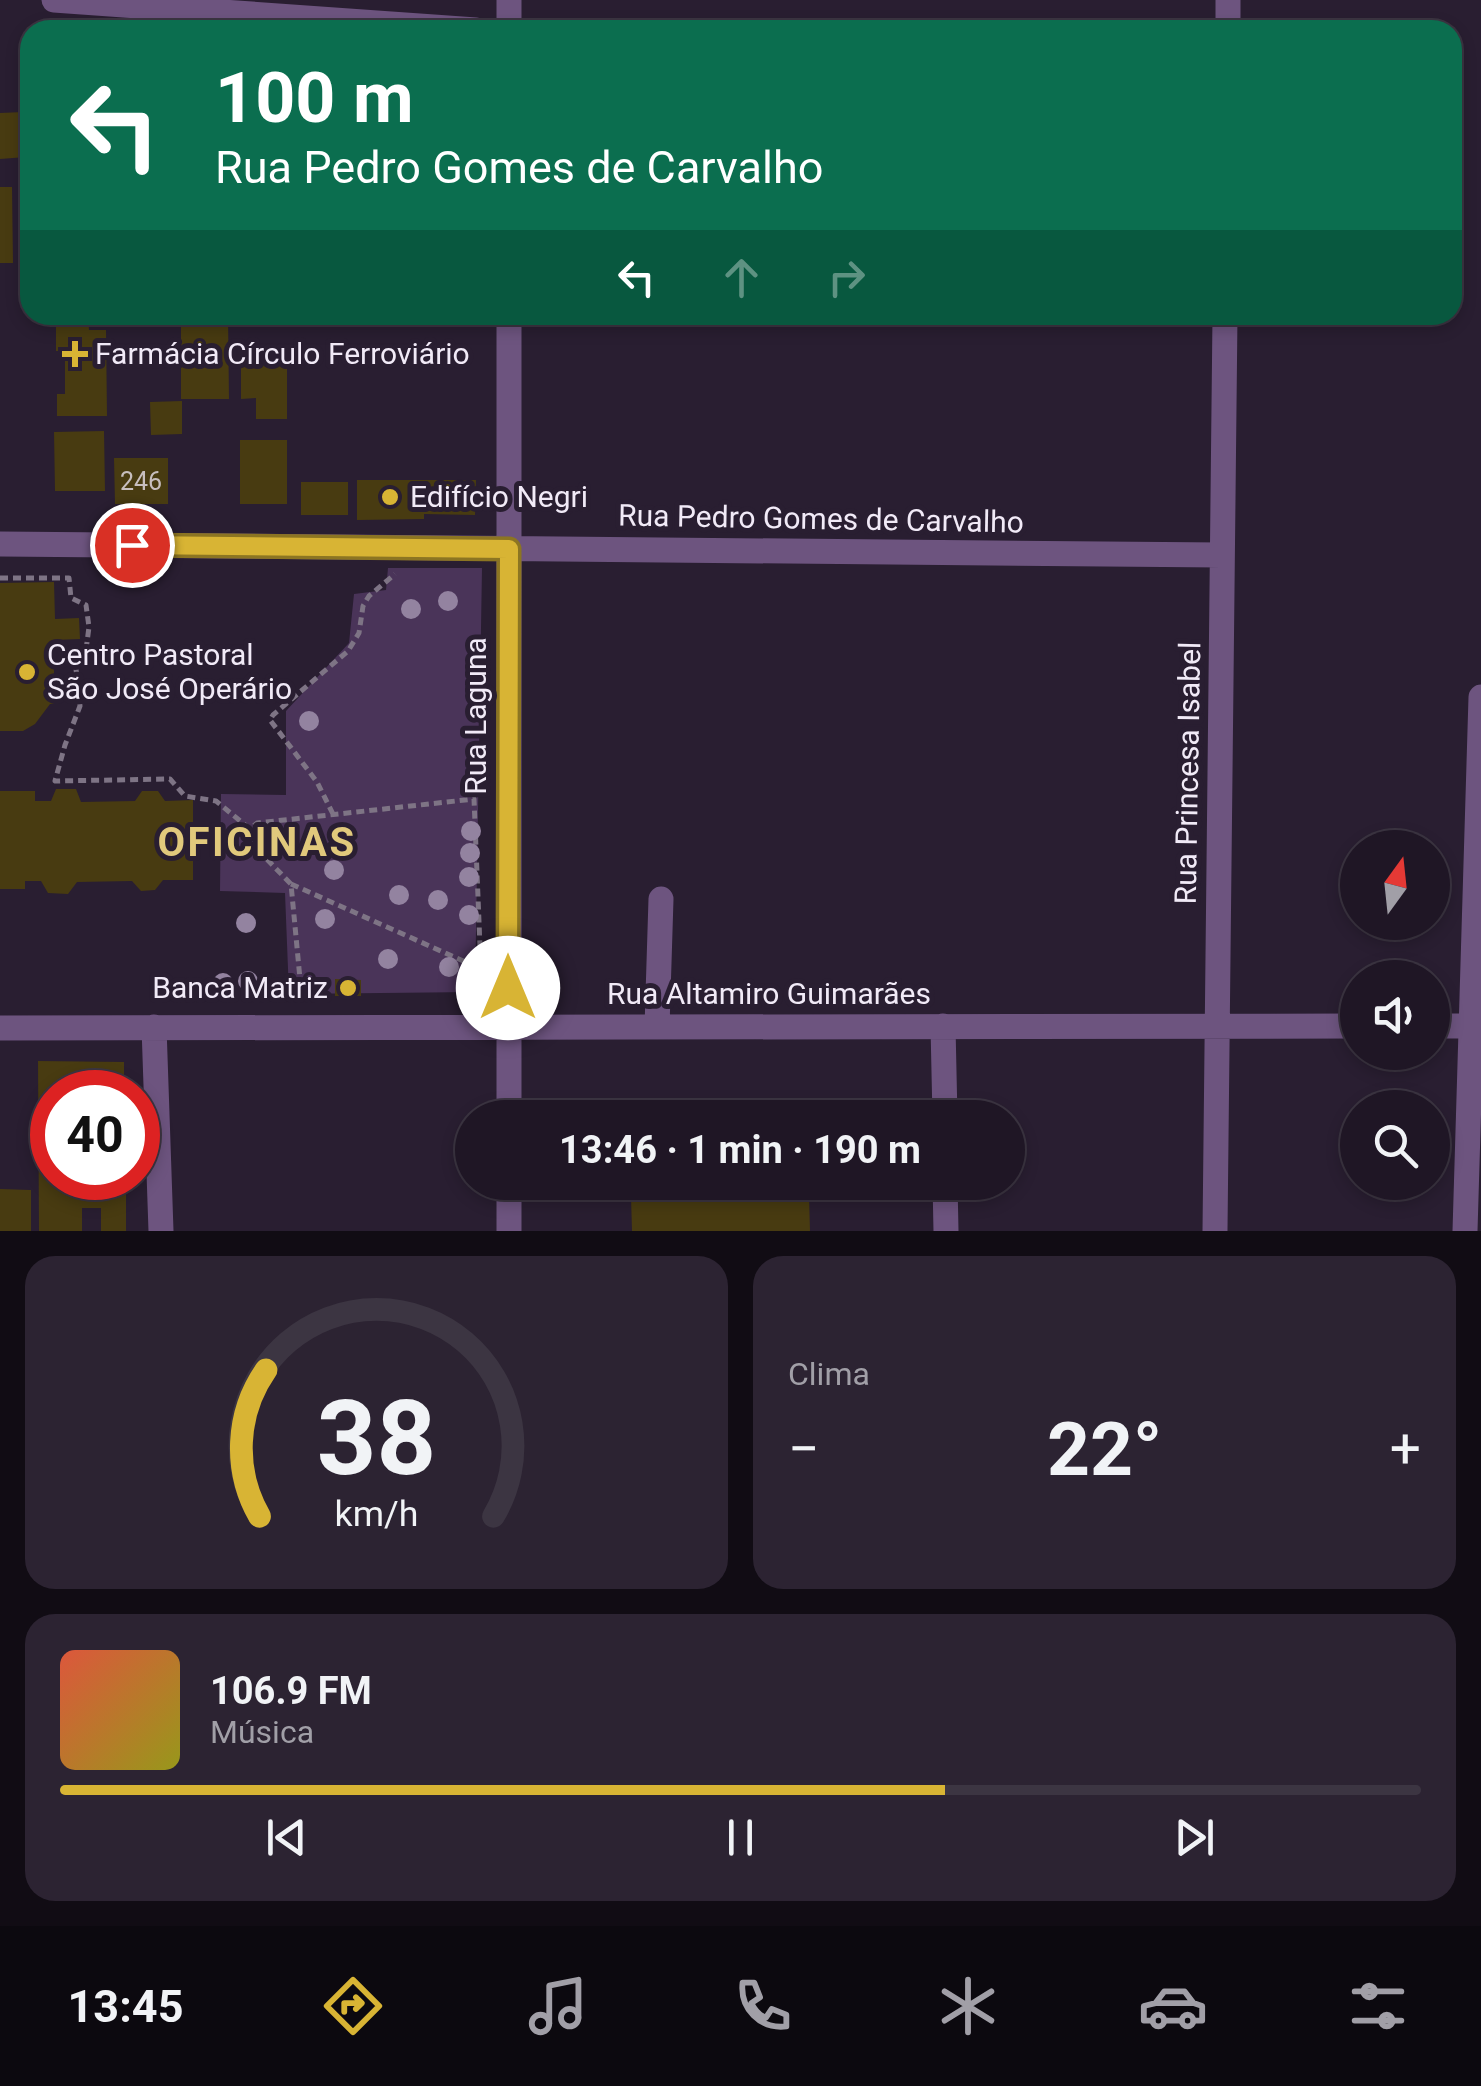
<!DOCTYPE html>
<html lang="pt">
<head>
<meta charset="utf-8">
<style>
	:root { --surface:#1f1625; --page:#2c2332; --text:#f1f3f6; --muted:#a19fa7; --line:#3c3542; --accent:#d8b434 }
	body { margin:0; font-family:Roboto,sans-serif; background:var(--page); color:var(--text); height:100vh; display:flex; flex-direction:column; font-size:38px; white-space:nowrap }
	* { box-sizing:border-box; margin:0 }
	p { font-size:32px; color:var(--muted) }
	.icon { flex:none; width:55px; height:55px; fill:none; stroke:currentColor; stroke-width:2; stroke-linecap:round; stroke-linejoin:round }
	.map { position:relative; height:1231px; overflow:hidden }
	.side { display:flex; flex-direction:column; gap:25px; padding:25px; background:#110c14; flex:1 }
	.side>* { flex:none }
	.top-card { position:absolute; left:20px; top:20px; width:1442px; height:305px; border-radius:30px; box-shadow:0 5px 15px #0003,0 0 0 2px var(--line); background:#0b6e4f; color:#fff; overflow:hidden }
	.needle { width:65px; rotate:15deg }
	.controls { position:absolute; left:1340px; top:830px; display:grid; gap:20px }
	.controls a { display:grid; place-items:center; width:110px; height:110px; border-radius:50%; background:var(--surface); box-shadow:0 5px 15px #0003,0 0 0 2px var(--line); font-size:50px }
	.speed { position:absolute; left:30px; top:1070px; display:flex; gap:20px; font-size:50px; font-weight:700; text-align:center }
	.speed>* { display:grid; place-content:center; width:130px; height:130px; border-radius:50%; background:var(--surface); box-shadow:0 5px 15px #0003,0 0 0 2px var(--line); line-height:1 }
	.speed .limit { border:15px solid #d22; background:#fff; color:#111 }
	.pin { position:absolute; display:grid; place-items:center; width:85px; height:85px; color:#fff; margin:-42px; border:5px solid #fff; border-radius:50%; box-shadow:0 2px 10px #0007 }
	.me { position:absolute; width:110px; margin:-55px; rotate:0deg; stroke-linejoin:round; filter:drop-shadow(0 0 8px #0008) }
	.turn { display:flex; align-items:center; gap:35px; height:210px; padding:0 30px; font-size:45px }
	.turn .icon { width:130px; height:130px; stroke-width:2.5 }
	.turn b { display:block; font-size:70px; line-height:85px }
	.lanes { display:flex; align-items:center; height:95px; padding:0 30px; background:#0003; justify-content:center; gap:50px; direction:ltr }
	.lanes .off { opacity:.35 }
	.big { font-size:75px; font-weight:700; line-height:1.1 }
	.side .card { flex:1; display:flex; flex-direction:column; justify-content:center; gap:15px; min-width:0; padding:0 35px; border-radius:30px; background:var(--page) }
	.side .dial { align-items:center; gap:0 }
	.dial svg { height:260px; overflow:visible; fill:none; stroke:var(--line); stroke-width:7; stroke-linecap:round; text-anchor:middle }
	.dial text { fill:var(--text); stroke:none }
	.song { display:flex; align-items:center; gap:30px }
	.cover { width:120px; height:120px; border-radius:15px; background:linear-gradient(135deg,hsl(10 70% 55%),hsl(60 70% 35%)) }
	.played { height:10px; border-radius:5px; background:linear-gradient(90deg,var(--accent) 65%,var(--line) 65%) }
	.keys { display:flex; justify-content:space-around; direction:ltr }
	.heat { display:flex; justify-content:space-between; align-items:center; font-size:55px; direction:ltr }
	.side .tiles { flex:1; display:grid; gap:25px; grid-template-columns:1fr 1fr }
	.card:last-child { grid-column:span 2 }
	.trip { position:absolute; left:455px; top:1100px; width:570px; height:100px; border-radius:50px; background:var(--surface); box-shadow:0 5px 15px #0003,0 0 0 2px var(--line); font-weight:700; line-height:100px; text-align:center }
	.dock { display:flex; height:160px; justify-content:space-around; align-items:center; background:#0c090f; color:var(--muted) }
	.dock .icon { width:70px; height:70px }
	.dock .active { color:var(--accent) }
	.dock b { font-size:45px; color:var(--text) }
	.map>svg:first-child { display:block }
</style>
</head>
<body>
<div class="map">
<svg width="1481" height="1231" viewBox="0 0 1481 1231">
	<rect width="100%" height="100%" fill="#291e31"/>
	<path fill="#4a3459" d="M 388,568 L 482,568 L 475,992 L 289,994 L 285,893 L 220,891 L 221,794 L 286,795 L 286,711 L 349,643 L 354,594 L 386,590 Z"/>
	<path fill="#483b11" d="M 23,112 L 26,157 L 0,159 L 0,113 Z
		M 0,187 L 12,187 L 13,263 L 0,263 Z
		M 56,315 L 88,315 L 89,330 L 106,330 L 107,416 L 57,416 L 57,394 L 65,394 L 65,351 L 56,351 Z
		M 181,315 L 228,315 L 229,399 L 181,399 Z
		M 287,361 L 287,419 L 256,419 L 256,398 L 241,399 L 241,362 Z
		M 182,401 L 182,434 L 151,435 L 150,402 Z
		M 104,431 L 105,491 L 55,491 L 54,432 Z
		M 240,440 L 287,440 L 287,504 L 240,504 Z
		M 114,458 L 168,458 L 168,504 L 115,504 Z
		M 357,480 L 476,480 L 475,515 L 424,514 L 424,519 L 357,520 Z
		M 301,482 L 348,482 L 348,515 L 301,515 Z
		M 54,582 L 55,619 L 79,618 L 80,639 L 53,640 L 55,704 L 50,704 L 35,724 L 23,731 L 0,731 L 0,583 Z
		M 56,789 L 76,789 L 81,802 L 135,801 L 142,791 L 158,791 L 165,801 L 193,800 L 193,880 L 163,880 L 155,890 L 141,891 L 132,881 L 77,882 L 68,894 L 48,893 L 41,881 L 25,881 L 25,889 L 0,889 L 0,791 L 35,791 L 35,801 L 51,801 Z
		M 335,979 L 361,980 L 361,996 L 335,996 Z
		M 38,1061 L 124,1062 L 124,1086 L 115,1085 L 115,1092 L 52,1092 L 52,1178 L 126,1178 L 126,1231 L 101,1231 L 101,1208 L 82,1208 L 82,1231 L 39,1231 Z
		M 0,1189 L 31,1190 L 31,1231 L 0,1231 Z
		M 809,1195 L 810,1231 L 632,1231 L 631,1197 Z"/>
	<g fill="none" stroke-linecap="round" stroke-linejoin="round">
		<path stroke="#7e7485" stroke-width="5" stroke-dasharray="8 5" stroke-linecap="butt" d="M 0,578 L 69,578 L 71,598 L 86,605 L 89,627 L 86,650 L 76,669 L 80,706 L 65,745 L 55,781 L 170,779 L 185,796 L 216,801 L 250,829
			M 333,814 L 317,782 L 270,720 L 273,715 L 348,651 L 359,633 L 363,606 L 369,596 L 395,574
			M 291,884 L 481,969 L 480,967
			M 302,1000 L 291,884 L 248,840 L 248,831 L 257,823 L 474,799 L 480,946"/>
		<path stroke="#6d547f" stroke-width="25" d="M 54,0 L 476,30
			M 509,30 L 509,0
			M 1228,30 L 1228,0
			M 0,544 L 1222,555
			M 943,1026 L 945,1118
			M 1432,1026 L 1481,1026
			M 154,1027 L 161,1231
			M 657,1027 L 661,899
			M 0,1028 L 1358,1026
			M 509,1118 L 509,315
			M 945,1182 L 946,1231
			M 509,1231 L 509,1182
			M 1215,1231 L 1225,315
			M 1465,1231 L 1481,697"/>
	</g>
	<g fill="#9383a0">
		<circle cx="448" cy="601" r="10"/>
		<circle cx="411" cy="609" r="10"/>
		<circle cx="309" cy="721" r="10"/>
		<circle cx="471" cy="831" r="10"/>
		<circle cx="470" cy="853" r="10"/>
		<circle cx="334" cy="870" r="10"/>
		<circle cx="469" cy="877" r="10"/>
		<circle cx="399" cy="895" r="10"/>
		<circle cx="438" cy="900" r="10"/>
		<circle cx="469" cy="915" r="10"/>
		<circle cx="325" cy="919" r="10"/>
		<circle cx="246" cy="923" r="10"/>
		<circle cx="388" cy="959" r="10"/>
		<circle cx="449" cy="967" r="10"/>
		<circle cx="248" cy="981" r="10"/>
		<circle cx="223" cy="983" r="10"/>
	</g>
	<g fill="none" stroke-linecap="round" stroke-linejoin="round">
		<defs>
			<path id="route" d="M 132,545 L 509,549 L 508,988"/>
		</defs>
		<use href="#route" stroke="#8c7522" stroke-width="25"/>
		<use href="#route" stroke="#d8b434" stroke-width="18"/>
	</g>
	<g fill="#d8b434" stroke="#291e31" stroke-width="4">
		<path d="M70 339h10v10h10v10h-10v10h-10v-10h-10v-10h10z"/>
		<circle cx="390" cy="497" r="10"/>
		<circle cx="27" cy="672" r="10"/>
		<circle cx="348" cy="988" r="10"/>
	</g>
	<g text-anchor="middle" stroke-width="10" stroke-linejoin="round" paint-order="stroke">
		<g font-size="25" fill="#c7bebe">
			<text x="141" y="490">246</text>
		</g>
		<g font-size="30" fill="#f1eaf7" stroke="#291e31" text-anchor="start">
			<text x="95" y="364">Farmácia Círculo Ferroviário</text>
			<text x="410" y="507">Edifício Negri</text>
			<text x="47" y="665">Centro Pastoral<tspan x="47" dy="34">São José Operário</tspan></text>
			<text x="328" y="998" text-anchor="end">Banca Matriz</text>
		</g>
		<g font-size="30" fill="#f1eaf7" stroke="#291e31">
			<text transform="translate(821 519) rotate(1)" y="10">Rua Pedro Gomes de Carvalho</text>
			<text transform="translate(476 716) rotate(-90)" y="10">Rua Laguna</text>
			<text transform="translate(1188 773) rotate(-89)" y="10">Rua Princesa Isabel</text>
			<text x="769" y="1004">Rua Altamiro Guimarães</text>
		</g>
		<g font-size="40" font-weight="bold" letter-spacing="2.5" fill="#e1c97c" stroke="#291e31">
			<text x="257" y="856">OFICINAS</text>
		</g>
	</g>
</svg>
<div class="controls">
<a><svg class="needle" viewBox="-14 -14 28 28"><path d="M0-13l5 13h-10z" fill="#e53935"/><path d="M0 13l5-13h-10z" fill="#a19fa7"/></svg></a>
<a><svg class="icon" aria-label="sound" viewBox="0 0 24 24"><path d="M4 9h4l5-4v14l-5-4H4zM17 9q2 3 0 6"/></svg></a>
<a><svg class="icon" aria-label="search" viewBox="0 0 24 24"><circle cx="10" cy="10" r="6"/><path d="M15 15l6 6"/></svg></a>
</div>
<div class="speed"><div class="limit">40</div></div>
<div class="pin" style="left:132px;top:545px;background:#d93025"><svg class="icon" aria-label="arrive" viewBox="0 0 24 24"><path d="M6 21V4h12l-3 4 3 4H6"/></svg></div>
<svg class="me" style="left:508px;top:988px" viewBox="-20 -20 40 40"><circle r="19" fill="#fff"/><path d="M0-13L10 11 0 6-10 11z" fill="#d8b434"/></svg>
<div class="trip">13:46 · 1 min · 190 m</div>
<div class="top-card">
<div class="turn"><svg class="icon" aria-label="left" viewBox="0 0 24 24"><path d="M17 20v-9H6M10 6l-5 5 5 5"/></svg><div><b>100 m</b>Rua Pedro Gomes de Carvalho</div></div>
<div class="lanes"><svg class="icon" aria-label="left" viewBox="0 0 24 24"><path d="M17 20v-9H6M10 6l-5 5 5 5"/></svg><svg class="icon off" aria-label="ahead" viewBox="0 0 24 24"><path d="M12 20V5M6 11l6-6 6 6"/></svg><svg class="icon off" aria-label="right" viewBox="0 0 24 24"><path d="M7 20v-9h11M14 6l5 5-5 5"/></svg></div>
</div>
</div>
<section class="side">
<div class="tiles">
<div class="card dial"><svg viewBox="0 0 100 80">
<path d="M14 69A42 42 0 1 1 86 69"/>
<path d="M14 69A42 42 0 0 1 16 24" stroke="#d8b434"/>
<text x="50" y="56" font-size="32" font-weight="700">38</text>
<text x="50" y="72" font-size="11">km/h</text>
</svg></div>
<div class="card"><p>Clima</p>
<div class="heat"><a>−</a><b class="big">22°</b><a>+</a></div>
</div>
<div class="card">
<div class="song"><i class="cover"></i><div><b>106.9 FM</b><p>Música</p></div></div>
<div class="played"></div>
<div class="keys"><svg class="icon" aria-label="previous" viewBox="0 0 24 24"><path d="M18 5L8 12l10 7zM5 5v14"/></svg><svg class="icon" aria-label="pause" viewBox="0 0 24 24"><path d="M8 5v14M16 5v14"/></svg><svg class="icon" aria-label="next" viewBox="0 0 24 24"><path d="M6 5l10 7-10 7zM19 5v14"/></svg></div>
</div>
</div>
</section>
<nav class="dock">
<b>13:45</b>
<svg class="icon active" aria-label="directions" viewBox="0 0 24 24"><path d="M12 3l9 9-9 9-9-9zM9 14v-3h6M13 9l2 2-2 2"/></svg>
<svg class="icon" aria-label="music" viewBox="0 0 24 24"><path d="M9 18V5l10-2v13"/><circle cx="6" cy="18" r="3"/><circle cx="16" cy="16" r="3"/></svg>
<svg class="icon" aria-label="phone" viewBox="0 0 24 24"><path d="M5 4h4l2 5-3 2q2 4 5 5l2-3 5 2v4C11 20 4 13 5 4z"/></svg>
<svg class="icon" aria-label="climate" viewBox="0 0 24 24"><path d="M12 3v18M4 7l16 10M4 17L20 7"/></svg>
<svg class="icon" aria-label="car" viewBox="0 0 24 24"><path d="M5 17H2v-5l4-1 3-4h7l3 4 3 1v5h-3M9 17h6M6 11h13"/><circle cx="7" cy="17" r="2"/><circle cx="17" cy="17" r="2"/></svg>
<svg class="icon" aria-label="filters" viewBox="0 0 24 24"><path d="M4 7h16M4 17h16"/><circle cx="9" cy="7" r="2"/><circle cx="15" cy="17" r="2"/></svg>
</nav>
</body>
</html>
